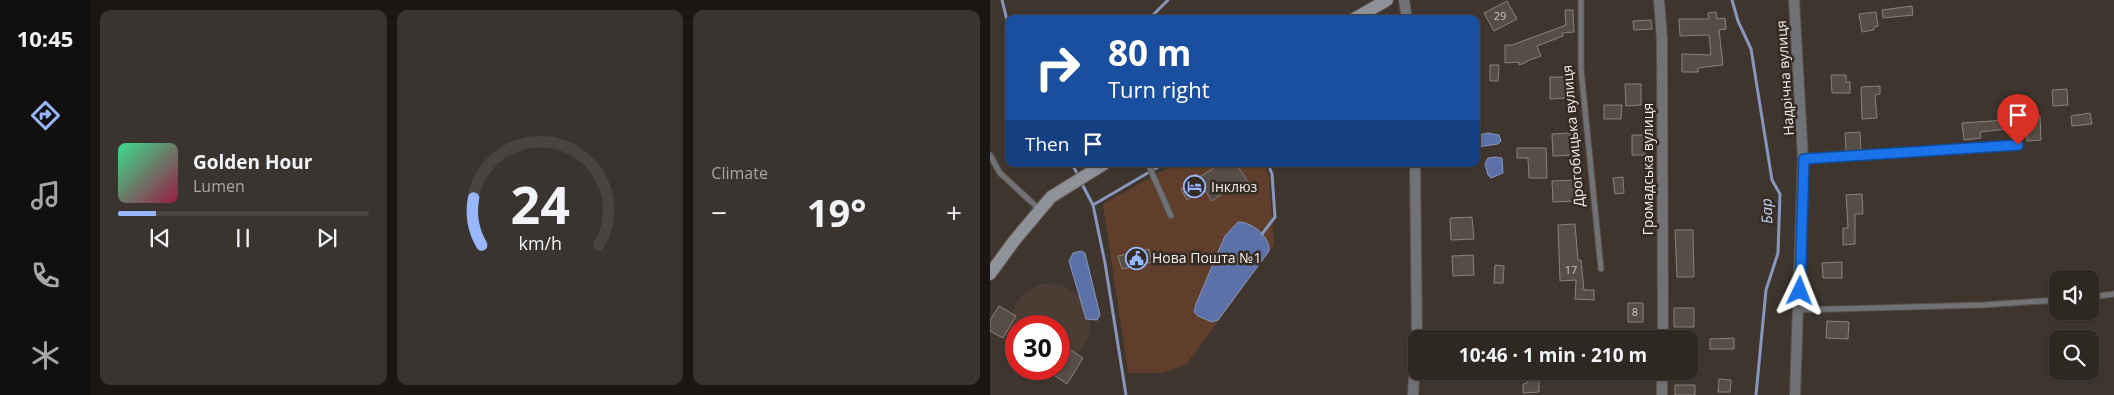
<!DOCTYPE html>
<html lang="en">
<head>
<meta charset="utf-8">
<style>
	:root { --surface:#2e2823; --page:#3a3430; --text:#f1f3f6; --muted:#a7a6a6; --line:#494441; --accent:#98b6fd }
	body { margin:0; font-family:"Open Sans",sans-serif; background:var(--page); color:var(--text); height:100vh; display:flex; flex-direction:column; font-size:19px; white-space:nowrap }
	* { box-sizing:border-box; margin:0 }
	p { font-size:16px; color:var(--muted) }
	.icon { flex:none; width:28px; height:28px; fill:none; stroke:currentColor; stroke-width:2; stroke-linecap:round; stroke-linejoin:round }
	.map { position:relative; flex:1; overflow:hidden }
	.panel { display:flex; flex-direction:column; gap:10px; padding:10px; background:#191613; width:900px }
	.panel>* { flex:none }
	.top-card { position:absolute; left:15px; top:15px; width:475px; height:152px; border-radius:10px; box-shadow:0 1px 4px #0004,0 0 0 1px var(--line); background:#1a4fa0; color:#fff; overflow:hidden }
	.tools { position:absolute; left:1059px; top:270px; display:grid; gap:10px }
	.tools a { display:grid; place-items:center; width:50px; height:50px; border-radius:10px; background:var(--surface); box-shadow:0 1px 4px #0004,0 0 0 1px var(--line); font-size:25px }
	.speed { position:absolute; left:15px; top:315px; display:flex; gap:10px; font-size:25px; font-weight:700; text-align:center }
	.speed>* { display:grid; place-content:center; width:65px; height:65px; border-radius:50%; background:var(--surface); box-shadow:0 1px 4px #0004,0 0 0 1px var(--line); line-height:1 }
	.speed .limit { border:8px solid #d22; background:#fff; color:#111 }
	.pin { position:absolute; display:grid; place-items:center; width:42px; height:42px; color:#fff; margin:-51px -21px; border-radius:50% 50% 50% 0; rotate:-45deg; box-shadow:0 0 5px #0007 }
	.pin .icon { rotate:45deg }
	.me { position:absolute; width:55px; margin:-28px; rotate:2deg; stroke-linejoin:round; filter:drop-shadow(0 0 4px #0008) }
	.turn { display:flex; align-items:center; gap:18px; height:105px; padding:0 20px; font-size:22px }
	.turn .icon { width:65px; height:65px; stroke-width:2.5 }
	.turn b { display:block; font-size:35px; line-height:42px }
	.then { display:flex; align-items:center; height:48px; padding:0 20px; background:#0003; gap:10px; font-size:19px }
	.big { font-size:38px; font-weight:700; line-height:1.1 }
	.panel .tile { flex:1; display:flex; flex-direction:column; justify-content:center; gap:8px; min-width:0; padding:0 18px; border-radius:10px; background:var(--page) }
	.panel .dial { align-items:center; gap:0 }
	.dial svg { height:130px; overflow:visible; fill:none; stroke:var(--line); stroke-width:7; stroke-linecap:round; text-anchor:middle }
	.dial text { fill:var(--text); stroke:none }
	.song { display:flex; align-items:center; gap:15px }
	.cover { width:60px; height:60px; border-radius:8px; background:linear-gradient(135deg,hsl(150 70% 55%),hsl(340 70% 35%)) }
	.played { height:5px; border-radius:2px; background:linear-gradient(90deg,var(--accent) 15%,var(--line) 15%) }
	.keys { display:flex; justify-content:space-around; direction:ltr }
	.heat { display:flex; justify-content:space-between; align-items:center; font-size:28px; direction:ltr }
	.panel .tiles { flex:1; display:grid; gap:10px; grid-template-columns:repeat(3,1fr) }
	.trip { position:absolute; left:418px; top:330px; width:290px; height:50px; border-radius:10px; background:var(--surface); box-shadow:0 1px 4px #0004,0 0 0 1px var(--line); font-weight:700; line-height:50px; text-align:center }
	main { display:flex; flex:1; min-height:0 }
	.menu { display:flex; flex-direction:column; width:90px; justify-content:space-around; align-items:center; background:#12100e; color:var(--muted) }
	.menu .icon { width:35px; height:35px }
	.menu .on { color:var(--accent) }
	.menu b { font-size:22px; color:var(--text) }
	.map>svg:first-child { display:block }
</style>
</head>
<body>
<main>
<nav class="menu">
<b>10:45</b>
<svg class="icon on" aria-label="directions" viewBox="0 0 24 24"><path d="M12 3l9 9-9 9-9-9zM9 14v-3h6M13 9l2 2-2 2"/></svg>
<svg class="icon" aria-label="music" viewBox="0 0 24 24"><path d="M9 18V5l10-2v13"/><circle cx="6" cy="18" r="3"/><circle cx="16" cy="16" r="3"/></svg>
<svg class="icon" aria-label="phone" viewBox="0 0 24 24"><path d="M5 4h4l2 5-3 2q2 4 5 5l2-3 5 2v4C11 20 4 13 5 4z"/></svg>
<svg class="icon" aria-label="climate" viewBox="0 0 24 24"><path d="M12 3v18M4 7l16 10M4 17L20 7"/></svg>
</nav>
<section class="panel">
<div class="tiles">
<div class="tile">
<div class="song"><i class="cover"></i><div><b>Golden Hour</b><p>Lumen</p></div></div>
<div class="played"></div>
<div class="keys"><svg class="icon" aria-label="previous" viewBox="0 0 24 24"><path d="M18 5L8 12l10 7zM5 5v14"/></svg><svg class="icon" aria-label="pause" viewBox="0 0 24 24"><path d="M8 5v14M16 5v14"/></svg><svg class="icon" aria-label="next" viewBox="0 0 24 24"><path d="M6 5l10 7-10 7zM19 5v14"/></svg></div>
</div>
<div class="tile dial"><svg viewBox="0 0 100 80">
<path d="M14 69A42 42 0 1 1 86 69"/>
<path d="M14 69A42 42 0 0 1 9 40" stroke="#98b6fd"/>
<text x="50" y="56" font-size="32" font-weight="700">24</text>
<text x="50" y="72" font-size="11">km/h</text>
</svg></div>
<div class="tile"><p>Climate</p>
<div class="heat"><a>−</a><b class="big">19°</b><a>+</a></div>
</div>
</div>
</section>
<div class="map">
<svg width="1124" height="395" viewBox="0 0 1124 395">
	<rect width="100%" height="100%" fill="#3e352f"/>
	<path fill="#4b3d34" d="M 59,283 L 72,285 L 84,292 L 94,301 L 99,314 L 100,327 L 97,340 L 90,351 L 79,359 L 69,363 L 69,326 L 26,326 L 26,345 L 20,328 L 21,315 L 26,303 L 34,293 L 46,286 Z"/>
	<path fill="#5f3f2b" d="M 185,164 L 274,164 L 279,177 L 284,245 L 197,364 L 172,373 L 138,373 L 113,204 Z"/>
	<path fill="#5b71a8" stroke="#8996bc" d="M 498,133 L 509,135 L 511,141 L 508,144 L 487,147 L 487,135 Z
		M 506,157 L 512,158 L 513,173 L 501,178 L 498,175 L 495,164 L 498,158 Z
		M 248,222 C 262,222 280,236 279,251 L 228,320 L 222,322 L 208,316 L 204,312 L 206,304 L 235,236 Z
		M 91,251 L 95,253 L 110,315 L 107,320 L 96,319 L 79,261 L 83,253 Z"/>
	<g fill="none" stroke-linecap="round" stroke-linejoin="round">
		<path stroke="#8996bc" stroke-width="3" d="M 12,0 L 19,28
			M 742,0 L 748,21 L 761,49 L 782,180 L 790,194 L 788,253 L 776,290 L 766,395
			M 159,19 L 178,0
			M 82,164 L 89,177
			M 91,182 L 103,205 L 115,263 L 136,395
			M 103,205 L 173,164
			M 272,234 L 285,217 L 282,174 L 278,164"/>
	</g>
	<path fill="#574d47" stroke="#8c817a" d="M 517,1 L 527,19 L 504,31 L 494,13 Z
		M 922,6 L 923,15 L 893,18 L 892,10 Z
		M 575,10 L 583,10 L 584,32 L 572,33 L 573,36 L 547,46 L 551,56 L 537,61 L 537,62 L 529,65 L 529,62 L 515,63 L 515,45 L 522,45 L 576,25 Z
		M 726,12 L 727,19 L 735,18 L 736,29 L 729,30 L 733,65 L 708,68 L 708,72 L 692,72 L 692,54 L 721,55 L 719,35 L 690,36 L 689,19 L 719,19 L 718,13 Z
		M 886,12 L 888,26 L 884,27 L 884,30 L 872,32 L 869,14 Z
		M 661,20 L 662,29 L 644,30 L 643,21 Z
		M 500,65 L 509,65 L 508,81 L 500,81 Z
		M 841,75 L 856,75 L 856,82 L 860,82 L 860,93 L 842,93 Z
		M 560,77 L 578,77 L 578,98 L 560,99 Z
		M 635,84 L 651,84 L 651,105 L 636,106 Z
		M 890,86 L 890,94 L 885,95 L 887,118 L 872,119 L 871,87 Z
		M 1077,89 L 1078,105 L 1063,106 L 1062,90 Z
		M 614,105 L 632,105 L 631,119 L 614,119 Z
		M 1100,113 L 1102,124 L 1082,126 L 1081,116 Z
		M 1050,116 L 1051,140 L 1037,141 L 1035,117 Z
		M 1016,120 L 1017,129 L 990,132 L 991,138 L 974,140 L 972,123 Z
		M 870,132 L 871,151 L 856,152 L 855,133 Z
		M 580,133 L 581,155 L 563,156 L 562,134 Z
		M 642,135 L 655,135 L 655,155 L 642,155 Z
		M 527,148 L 556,148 L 557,178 L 539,178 L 538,158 L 527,158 Z
		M 230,164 L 246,164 L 259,183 L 248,191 L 245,185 L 222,201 L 214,189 L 197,200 L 191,189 L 198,184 L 196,181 L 206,174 L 208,178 Z
		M 633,177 L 634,193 L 625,194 L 623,178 Z
		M 584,180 L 584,201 L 563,202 L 562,181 Z
		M 872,194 L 873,214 L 865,214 L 865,244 L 853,245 L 853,228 L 858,228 L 856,195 Z
		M 482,217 L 484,239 L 461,240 L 460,218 Z
		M 585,224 L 588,260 L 591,260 L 594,290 L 604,290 L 604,300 L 585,299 L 586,280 L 570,281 L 568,225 Z
		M 685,230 L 703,230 L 704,277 L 687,277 Z
		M 159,249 L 162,262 L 132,269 L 128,256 Z
		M 483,255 L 484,275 L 463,276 L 462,256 Z
		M 852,262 L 852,278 L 833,278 L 832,263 Z
		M 505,265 L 514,266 L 513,283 L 504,283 Z
		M 638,303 L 653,303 L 653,322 L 638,322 Z
		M 9,306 L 26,316 L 13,338 L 0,331 L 0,320 Z
		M 684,308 L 704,308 L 704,327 L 684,327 Z
		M 837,321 L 859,322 L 858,339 L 836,338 Z
		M 744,338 L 744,349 L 720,349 L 720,339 Z
		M 81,350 L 93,358 L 77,384 L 65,376 Z
		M 537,373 L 549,373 L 549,392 L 533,393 L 533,384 L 537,383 Z
		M 729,379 L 741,380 L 740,392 L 728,392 Z
		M 685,385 L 705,385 L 705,395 L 685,395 Z"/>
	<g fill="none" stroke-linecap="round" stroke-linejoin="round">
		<defs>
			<path id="service" d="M 591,0 L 591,70 L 611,269
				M 0,155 L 10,173 L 49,209
				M 813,159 L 1029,145
				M 158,164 L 181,216
				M 1100,297 L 1124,294
				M 809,310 L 992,305 L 1068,300
				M 543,335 L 673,334"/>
			<path id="minor" d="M 414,0 L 417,19
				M 669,0 L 672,39 L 673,339
				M 804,0 L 813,159 L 805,395
				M 425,164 L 427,339
				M 423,395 L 426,349
				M 672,395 L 672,371"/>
			<path id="secondary" d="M 364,19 L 397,0
				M 0,274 L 24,241 L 61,197 L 114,164"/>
		</defs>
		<use href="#service" stroke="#5b524d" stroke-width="7"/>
		<use href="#minor" stroke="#5b524d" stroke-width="12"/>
		<use href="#secondary" stroke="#5b524d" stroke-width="14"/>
		<use href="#service" stroke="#707276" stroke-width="5"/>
		<use href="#minor" stroke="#707276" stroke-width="10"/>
		<use href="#secondary" stroke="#8f9299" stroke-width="12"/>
	</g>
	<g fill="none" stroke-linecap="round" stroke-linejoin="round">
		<defs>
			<path id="route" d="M 810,291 L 814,159 L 1028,145"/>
		</defs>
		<use href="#route" stroke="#114b97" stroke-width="12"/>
		<use href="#route" stroke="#1a73e8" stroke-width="9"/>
	</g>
	<defs>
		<symbol id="hotel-ring" viewBox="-11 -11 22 22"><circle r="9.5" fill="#342b25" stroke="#98b6fd" stroke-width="1.5"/><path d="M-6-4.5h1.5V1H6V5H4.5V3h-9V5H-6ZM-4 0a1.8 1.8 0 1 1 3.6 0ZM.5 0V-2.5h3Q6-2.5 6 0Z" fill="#98b6fd"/></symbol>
		<symbol id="civic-ring" viewBox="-11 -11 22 22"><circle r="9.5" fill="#342b25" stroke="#98b6fd" stroke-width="1.5"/><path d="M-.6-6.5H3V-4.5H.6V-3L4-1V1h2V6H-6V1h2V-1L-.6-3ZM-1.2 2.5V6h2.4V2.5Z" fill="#98b6fd"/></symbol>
	</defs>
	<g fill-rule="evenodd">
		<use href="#hotel-ring" x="192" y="174" width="25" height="25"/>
		<use href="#civic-ring" x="134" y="246" width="25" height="25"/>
	</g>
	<g text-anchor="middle" stroke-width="5" stroke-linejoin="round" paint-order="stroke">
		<g font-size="11" fill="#ccc5c0">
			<text x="510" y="20">29</text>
			<text x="581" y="274">17</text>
			<text x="645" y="316">8</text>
		</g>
		<g font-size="14" fill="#f3ede9" stroke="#342b25">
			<text transform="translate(795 78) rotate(-94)" y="5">Надрічна вулиця</text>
			<text transform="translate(583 136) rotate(-95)" y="5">Дрогобицька вулиця</text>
			<text transform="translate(658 169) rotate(-90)" y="5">Громадська вулиця</text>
		</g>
		<g font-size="14" fill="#f3ede9" stroke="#342b25" text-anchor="start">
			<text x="221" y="192">Інклюз</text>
			<text x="162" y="263">Нова Пошта №1</text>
		</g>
		<g font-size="15" font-style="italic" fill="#c2d0f1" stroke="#342b25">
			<text transform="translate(777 211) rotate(-92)" y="5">Бар</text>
		</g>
	</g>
</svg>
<div class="tools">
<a><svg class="icon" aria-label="sound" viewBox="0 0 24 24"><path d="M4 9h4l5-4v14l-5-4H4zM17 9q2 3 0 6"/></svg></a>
<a><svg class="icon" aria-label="search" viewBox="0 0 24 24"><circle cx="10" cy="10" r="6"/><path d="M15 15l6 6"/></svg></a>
</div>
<div class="speed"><div class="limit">30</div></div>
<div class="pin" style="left:1028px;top:145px;background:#d93025"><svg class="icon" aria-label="arrive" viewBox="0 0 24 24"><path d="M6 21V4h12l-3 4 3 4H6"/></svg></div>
<svg class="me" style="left:810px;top:291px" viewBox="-20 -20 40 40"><path d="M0-17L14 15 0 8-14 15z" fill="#1a73e8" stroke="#fff" stroke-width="4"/></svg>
<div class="trip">10:46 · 1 min · 210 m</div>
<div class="top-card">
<div class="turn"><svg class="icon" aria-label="right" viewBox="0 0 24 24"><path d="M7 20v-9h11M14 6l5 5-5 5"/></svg><div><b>80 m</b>Turn right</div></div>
<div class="then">Then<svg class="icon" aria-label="arrive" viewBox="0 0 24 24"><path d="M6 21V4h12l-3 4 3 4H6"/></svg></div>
</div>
</div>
</main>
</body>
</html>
